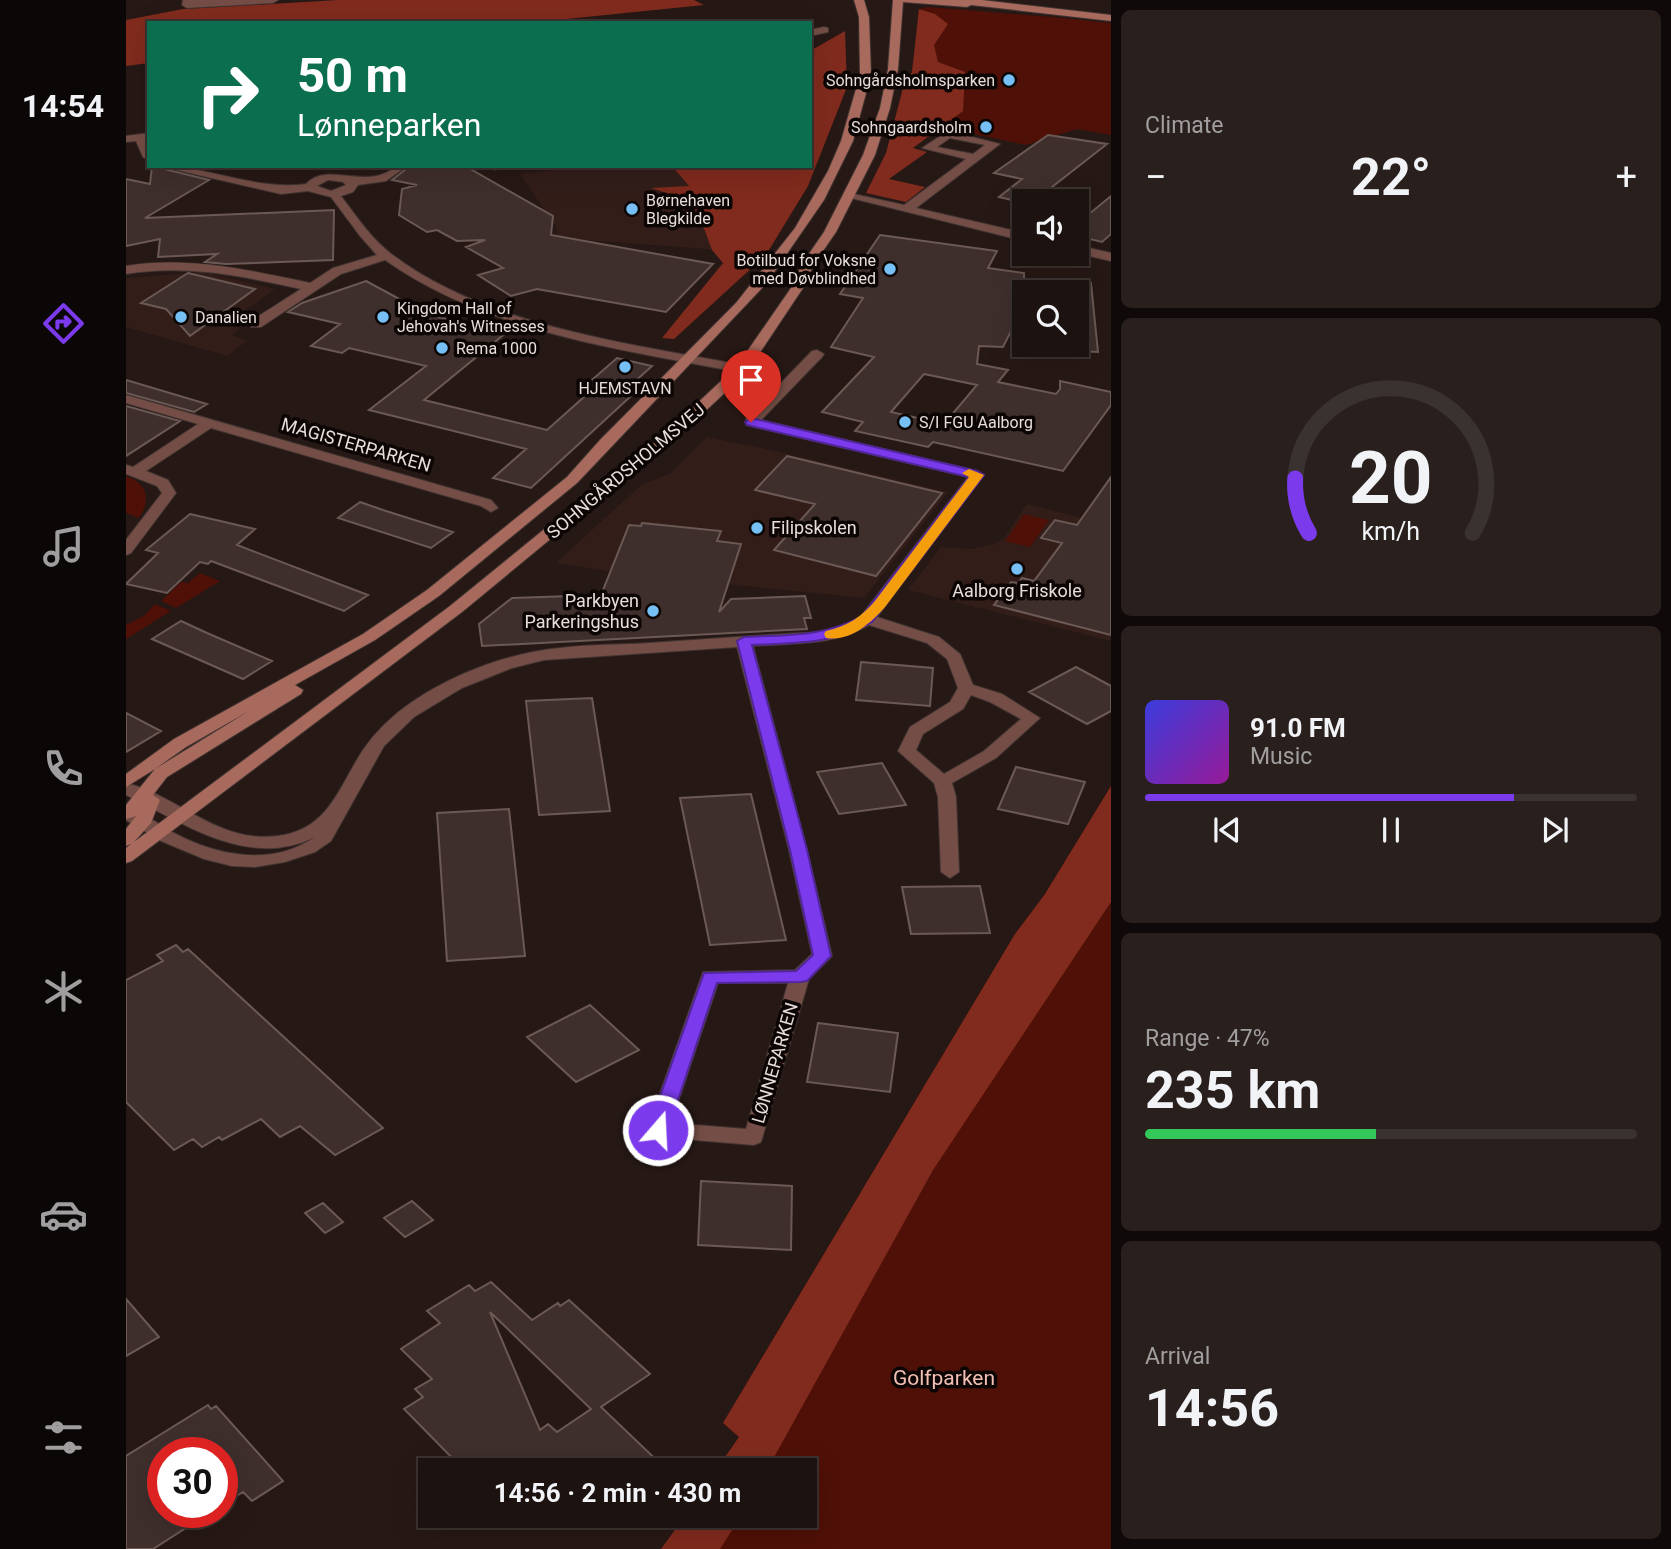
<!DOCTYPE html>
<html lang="en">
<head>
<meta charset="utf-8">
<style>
	:root { --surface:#1c1210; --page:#29201e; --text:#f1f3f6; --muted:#a09e9f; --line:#3a3230; --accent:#7c3aed }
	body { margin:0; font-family:Roboto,sans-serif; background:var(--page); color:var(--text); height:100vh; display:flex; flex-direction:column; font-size:26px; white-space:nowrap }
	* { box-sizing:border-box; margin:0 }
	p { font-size:23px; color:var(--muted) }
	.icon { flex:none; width:38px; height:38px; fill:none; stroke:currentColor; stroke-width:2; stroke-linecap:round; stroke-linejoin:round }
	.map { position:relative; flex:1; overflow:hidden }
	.details { display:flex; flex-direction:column; gap:10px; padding:10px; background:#0f0a09; width:560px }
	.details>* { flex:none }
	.guide { position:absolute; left:21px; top:21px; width:665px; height:147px; border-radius:0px; box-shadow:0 7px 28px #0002,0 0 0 2px var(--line); background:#0b6e4f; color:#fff; overflow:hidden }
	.buttons { position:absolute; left:886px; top:189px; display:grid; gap:14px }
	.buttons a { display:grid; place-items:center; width:77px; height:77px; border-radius:0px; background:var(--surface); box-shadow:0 7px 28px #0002,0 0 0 2px var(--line); font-size:35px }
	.speed { position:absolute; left:21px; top:1437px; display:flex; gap:14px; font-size:35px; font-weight:700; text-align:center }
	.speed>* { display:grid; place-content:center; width:91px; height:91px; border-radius:50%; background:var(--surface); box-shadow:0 7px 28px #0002,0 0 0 2px var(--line); line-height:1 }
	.speed .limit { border:10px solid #d22; background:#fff; color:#111 }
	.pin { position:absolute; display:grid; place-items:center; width:60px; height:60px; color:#fff; margin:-72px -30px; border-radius:50% 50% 50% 0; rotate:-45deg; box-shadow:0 0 7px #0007 }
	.pin .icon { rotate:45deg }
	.me { position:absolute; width:77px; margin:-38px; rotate:19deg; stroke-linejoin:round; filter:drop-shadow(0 0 5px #0008) }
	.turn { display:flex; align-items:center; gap:24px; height:147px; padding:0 35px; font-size:32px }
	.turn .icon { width:91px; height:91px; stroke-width:2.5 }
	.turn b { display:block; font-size:49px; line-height:60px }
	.big { font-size:52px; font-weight:700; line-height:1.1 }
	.details .tile { flex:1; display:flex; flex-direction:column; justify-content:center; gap:10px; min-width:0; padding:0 24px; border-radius:10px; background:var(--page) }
	.details .dial { align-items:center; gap:0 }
	.dial svg { height:182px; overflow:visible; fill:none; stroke:var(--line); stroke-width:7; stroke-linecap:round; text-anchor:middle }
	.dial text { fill:var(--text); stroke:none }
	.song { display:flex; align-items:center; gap:21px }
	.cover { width:84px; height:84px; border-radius:10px; background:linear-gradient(135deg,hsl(240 70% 55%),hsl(300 70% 35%)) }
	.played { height:7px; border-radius:4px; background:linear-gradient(90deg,var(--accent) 75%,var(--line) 75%) }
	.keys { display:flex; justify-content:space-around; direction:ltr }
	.heat { display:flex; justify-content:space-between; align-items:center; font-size:38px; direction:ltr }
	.charge { height:10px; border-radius:5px; background:linear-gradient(90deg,#34c759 47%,var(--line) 0) }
	.trip { position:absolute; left:292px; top:1458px; width:399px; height:70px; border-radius:0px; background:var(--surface); box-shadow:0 7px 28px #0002,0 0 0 2px var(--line); font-weight:700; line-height:70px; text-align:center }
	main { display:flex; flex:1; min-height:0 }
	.tab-bar { display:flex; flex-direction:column; width:126px; justify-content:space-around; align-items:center; background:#0b0706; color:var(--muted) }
	.tab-bar .icon { width:49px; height:49px }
	.tab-bar .current { color:var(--accent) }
	.tab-bar b { font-size:32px; color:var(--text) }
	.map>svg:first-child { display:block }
</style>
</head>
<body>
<main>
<nav class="tab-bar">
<b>14:54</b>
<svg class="icon current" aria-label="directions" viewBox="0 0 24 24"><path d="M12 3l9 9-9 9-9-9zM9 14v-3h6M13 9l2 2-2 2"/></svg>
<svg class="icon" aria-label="music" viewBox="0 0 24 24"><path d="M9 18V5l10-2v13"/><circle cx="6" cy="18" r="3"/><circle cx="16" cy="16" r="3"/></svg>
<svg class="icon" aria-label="phone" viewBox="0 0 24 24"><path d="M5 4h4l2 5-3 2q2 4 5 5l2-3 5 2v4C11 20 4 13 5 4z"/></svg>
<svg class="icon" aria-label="climate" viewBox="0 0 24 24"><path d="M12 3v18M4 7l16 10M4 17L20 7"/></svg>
<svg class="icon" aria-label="car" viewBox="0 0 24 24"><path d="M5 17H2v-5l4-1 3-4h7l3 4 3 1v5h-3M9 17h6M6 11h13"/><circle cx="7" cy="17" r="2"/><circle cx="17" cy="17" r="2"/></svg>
<svg class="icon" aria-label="filters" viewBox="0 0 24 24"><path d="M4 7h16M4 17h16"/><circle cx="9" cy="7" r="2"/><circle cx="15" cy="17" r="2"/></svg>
</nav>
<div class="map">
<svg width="985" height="1549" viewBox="0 0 985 1549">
	<rect width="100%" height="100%" fill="#261815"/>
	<path fill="#321d19" d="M 460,166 L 593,166 L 620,252 L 460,240 L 446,244 L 432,237 L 430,227 L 394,174 Z
		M 76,272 L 149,289 L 101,323 L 114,328 L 106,335 L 121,341 L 101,356 L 0,327 L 0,278 Z
		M 581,437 L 645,450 L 822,492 L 738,598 L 509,575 L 430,563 L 516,484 L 544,474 Z
		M 901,504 L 985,525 L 985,641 L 782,590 L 815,547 L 845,549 L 868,544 L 877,539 Z"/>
	<path fill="#4f1007" d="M 801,7 C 863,12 922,16 985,23 L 985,135 L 951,129 L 900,145 L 770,118 L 777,88 L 786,72 L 793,9 Z
		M 0,476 C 22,484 25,500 13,518 L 0,513 Z
		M 898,514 L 923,520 L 904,547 L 879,541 Z
		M 74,573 L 94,581 L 50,608 L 35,601 L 55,582 L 62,583 Z
		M 29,604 L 45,611 L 0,639 L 0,625 L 18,616 Z
		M 985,786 L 985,1549 L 536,1549 L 559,1516 L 679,1516 L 679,1470 L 590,1470 L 613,1437 L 597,1423 L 889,934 L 919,894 Z"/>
	<path fill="#802b1d" d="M 212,0 L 568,0 L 578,5 L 401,23 L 23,23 L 23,63 L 0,66 L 0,20 L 57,9 Z
		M 793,9 L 809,14 L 822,24 L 808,45 L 812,62 L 839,72 L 837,111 L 787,148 L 801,152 L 763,179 L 799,187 L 780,202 L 740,193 L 760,153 L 777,88 L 786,72 Z
		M 719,31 L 721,87 L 682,186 L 640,255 L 548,339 L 536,338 L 597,263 L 586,250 L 572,212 L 558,211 L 550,196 L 525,188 L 563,186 L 546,166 L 684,166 L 684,51 Z
		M 985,786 L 985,902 L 807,1170 L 641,1470 L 590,1470 L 613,1437 L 597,1423 L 889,934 L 919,894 Z
		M 559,1516 L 615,1516 L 594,1549 L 535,1549 Z"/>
	<path fill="#3f2f2c" stroke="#6b5955" stroke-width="2" fill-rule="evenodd" d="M 922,135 L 981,144 L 908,201 L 898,203 L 873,197 L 896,179 L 868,173 Z
		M 26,166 L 83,180 L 19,218 L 208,210 L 207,260 L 100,264 L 79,262 L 91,254 L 32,257 L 34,239 L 0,246 L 0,179 L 24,184 Z
		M 284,166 L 339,166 L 427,216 L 425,235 L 587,264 L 540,312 L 411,289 L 385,296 L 352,275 L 377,268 L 340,247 L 359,240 L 331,241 L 311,230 L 301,232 L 273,215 L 276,189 L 291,185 L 266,180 Z
		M 985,196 L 985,234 L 976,242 L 951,236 L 951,224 Z
		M 754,235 L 871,251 L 862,268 L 898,273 L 898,305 L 877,347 L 853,346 L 851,364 L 882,370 L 872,382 L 930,394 L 934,389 L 934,381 L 985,392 L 985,405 L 937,471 L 807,442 L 802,447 L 729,431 L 737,422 L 696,412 L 748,357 L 705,347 L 737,298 L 714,294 ZM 798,374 L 851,385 L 818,424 L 765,412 Z
		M 62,273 L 129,289 L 64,336 L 40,309 L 15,303 Z
		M 240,281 L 303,315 L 381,332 L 298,400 L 421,430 L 468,388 L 459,386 L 491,358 L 526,366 L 495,394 L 504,397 L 405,488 L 367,478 L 400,449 L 243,410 L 300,366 L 223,348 L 216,353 L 185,346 L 214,324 L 162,312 L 176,303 Z
		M 965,283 L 972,352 L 950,351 L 950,284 Z
		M 0,380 L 81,404 L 68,412 L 0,393 Z
		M 0,406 L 54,421 L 0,456 Z
		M 661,456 L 816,493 L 750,576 L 648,550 L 689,504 L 629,490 Z
		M 985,477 L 985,635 L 868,605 L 885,582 L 892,583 L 896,578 L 908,581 L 936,543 L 915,538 L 929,520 L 951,525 Z
		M 234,502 L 260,511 L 327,532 L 305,548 L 212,518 Z
		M 64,514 L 129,529 L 111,545 L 242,595 L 218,611 L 85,561 L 82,564 L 74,562 L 41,593 L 0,584 L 32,553 L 20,550 Z
		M 516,523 L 595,531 L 591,541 L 615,544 L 593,612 L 605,599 L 679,596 L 685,618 L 678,618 L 681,629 L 356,646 L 353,624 L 386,598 L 475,595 L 503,525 L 515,526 Z
		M 55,621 L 81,633 L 146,661 L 117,679 L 26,639 Z
		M 735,662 L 807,668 L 804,706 L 730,700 Z
		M 950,667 L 985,686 L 985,711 L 961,724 L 903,692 Z
		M 466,698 L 484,811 L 413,815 L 400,701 Z
		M 0,713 L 35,731 L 0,752 Z
		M 756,763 L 780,805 L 713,814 L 691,772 Z
		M 890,767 L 959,782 L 942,824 L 872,809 Z
		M 625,794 L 660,940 L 584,945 L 554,798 Z
		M 383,809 L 399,956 L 321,961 L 311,813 Z
		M 854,886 L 864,933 L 785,934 L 776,887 Z
		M 50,945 L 57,952 L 62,949 L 257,1128 L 209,1155 L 174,1126 L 154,1137 L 135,1119 L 96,1140 L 93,1137 L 76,1147 L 67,1139 L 48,1150 L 0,1102 L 0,980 L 37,961 L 31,955 Z
		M 464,1005 L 513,1050 L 450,1082 L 401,1037 Z
		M 692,1023 L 772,1033 L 764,1092 L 681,1082 Z
		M 575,1181 L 666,1186 L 665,1250 L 572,1245 Z
		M 286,1201 L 307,1220 L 279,1237 L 258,1218 Z
		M 197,1203 L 217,1222 L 199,1233 L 179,1213 Z
		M 365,1282 L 406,1320 L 432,1303 L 434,1306 L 443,1300 L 524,1374 L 475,1407 L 541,1470 L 338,1470 L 278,1409 L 297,1397 L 289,1389 L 306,1379 L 275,1349 L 314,1323 L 301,1311 L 343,1285 L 349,1291 ZM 364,1312 L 465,1409 L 431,1432 L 422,1424 L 414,1430 Z
		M 0,1299 L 33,1337 L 0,1356 Z
		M 82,1405 L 85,1409 L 90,1406 L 157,1481 L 126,1501 L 117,1492 L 96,1505 L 96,1452 L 37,1452 L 37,1512 L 85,1512 L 27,1549 L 0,1549 L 0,1456 Z"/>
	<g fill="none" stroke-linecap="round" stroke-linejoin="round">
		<defs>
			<path id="street" d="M 152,0 L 147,3 L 61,8 L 56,5 L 57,0 Z
				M 698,27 L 702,28 L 702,32 L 684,36 L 684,30 Z
				M 822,131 L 874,144 L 790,208 L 898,233 L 898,241 L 717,196 L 723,193 L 778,205 L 840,159 L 796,148 ZM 824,138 L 859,145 L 847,154 L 811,147 Z
				M 23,133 L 23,160 L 17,157 L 10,141 L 0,142 L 0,136 Z
				M 33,166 C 83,166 130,191 180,184 C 197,165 227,181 250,176 C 262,174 268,166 281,166 L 260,181 L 232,185 L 227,192 L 215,196 C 230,216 244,237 264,253 C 359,326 500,343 616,365 L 623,369 L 616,373 C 494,349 363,333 259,260 L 215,274 L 135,327 L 125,327 L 125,321 L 175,289 C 116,276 60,264 0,274 L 0,266 C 63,256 122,270 184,283 L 207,268 L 251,255 L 234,236 L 205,197 L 182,191 L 155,194 ZM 202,180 L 217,182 L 220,185 L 205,191 L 191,186 Z
				M 364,166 L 376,166 L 369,170 Z
				M 950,245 L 985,253 L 985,261 L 950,253 Z
				M 691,350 L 698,354 L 696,357 L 635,420 L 851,471 L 858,475 L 751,617 L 813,637 L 834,654 L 847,685 L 876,694 L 914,718 L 870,758 L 826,783 L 830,797 L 833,872 L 824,878 L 815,872 L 812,797 L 808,783 L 772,751 L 784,727 L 824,702 L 832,688 L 821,659 L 801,643 L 743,625 C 708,646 667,643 627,646 L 681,850 L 706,956 L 683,979 L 635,1142 L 628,1145 L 532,1137 L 525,1135 L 521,1130 L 577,972 L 669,970 L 686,954 L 663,850 L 611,647 L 418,660 L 386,668 L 336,688 L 288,717 L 258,746 L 205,841 L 189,852 L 159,862 L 129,867 L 106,866 L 78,859 L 35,841 L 0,820 L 0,807 C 17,811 32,825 48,833 C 91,856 146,867 189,837 C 122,870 58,823 0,795 L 0,783 C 56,797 94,847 158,835 C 204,826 214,785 237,750 C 250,731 267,715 286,702 C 329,673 383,653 434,648 C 464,644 494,645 524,643 C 580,639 637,635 693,632 L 716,627 L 735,616 L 842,477 L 620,425 L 620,419 L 686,351 ZM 845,695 L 864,702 L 895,719 L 858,751 L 818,774 L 790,750 L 797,734 L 837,709 ZM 592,983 L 662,983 L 620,1129 L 545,1123 Z
				M 0,395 L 365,500 L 372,508 L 365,512 L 355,506 L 85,428 L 20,471 L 42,480 L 50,493 L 5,553 L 0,555 L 0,540 L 36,493 L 31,486 L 0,474 L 0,465 L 7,467 L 72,424 L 0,403 Z"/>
			<path id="secondary" d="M 728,0 L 738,0 L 743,17 L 745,75 L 727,141 L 698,200 L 640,284 L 451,483 L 313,596 L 249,640 L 169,685 L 177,690 L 175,694 L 41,777 L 27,795 L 34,800 L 25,823 L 8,842 L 324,606 L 475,483 L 532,440 L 611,366 L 665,288 L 676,264 L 698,232 L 737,155 L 754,108 L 762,69 L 767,0 L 856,0 L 985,15 L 985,21 L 845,5 L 841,7 L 777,2 L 772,69 L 764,108 L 749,155 L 710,232 L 688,264 L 677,288 L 621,372 L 542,446 L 485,489 L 336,612 L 6,861 L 0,863 L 0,848 L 5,844 L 0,846 L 0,829 L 10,816 L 0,819 L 0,805 L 29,769 L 0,787 L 0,774 L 48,739 L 237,634 L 301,590 L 441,477 L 474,440 L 610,303 L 669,228 L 702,171 L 715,141 L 734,75 L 733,17 ZM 123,711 L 29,769 L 60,747 Z"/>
		</defs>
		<use href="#street" stroke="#413431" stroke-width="2"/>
		<use href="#secondary" stroke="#413431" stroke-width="2"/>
		<use href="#street" fill="#744e46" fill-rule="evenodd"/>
		<use href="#secondary" fill="#a76a5d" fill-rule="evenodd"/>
	</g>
	<path fill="#7c3aed" stroke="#51269a" stroke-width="2" d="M 625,418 L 851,471 L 858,475 L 746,622 C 709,644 669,643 626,645 L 681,850 L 705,956 L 681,981 L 674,982 L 591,983 L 542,1130 L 539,1134 L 525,1134 L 522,1130 L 578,973 L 670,971 L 687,955 L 664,850 L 611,641 L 618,637 C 659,635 699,637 736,616 L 843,477 L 621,425 L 619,422 Z"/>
	<path fill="#f59e0b" d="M 843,469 L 858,475 L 759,607 C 745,623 724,642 700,638 L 698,634 L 700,631 C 722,626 735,617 749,601 L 843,477 L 836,473 Z"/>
	<g fill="#76c0f6" stroke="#0b0504" stroke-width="2.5">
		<circle cx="883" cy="80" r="7"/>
		<circle cx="860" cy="127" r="7"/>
		<circle cx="506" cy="209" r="7"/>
		<circle cx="764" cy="269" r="7"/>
		<circle cx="55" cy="317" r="7"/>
		<circle cx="257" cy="317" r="7"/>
		<circle cx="316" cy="348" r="7"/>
		<circle cx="499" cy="367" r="7"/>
		<circle cx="779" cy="422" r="7"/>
		<circle cx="631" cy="528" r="7"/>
		<circle cx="891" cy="569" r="7"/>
		<circle cx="527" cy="611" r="7"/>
	</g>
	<g text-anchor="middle" stroke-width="7" stroke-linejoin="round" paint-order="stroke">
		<g font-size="16" fill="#e7ddda" stroke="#0b0504" text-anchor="start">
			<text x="869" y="86" text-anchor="end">Sohngårdsholmsparken</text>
			<text x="846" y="133" text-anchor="end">Sohngaardsholm</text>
			<text x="520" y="206">Børnehaven<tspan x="520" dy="18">Blegkilde</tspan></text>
			<text x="750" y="266" text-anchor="end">Botilbud for Voksne<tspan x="750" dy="18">med Døvblindhed</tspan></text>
			<text x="271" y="314">Kingdom Hall of<tspan x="271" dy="18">Jehovah's Witnesses</tspan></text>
			<text x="69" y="323">Danalien</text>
			<text x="330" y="354">Rema 1000</text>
			<text x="499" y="394" text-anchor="middle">HJEMSTAVN</text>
			<text x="793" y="428">S/I FGU Aalborg</text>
		</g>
		<g font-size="18" fill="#e7ddda" stroke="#0b0504">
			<text transform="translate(230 445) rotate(16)" y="6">MAGISTERPARKEN</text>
			<text transform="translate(500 471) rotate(-40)" y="6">SOHNGÅRDSHOLMSVEJ</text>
			<text transform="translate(649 1063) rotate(-74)" y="6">LØNNEPARKEN</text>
		</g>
		<g font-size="18" fill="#e7ddda" stroke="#0b0504" text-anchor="start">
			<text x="645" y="534">Filipskolen</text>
			<text x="891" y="597" text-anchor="middle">Aalborg Friskole</text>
			<text x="513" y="607" text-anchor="end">Parkbyen<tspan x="513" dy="21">Parkeringshus</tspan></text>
		</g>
		<g font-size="21" fill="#f2bfb5" stroke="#0b0504">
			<text x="818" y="1385">Golfparken</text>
		</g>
	</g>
</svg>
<div class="buttons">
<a><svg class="icon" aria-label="sound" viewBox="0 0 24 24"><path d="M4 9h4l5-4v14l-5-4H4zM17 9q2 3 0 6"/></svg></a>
<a><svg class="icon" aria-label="search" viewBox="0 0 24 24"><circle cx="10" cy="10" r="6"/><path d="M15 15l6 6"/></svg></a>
</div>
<div class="speed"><div class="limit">30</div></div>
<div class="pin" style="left:625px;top:422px;background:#d93025"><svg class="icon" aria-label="arrive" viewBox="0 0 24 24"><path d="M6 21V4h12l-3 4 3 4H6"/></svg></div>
<svg class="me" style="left:532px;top:1130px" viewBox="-20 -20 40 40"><circle r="17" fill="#7c3aed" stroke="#fff" stroke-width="3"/><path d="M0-11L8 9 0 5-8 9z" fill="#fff"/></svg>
<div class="trip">14:56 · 2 min · 430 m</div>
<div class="guide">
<div class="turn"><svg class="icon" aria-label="right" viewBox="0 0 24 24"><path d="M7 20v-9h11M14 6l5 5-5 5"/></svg><div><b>50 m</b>Lønneparken</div></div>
</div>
</div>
<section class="details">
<div class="tile"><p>Climate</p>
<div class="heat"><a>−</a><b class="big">22°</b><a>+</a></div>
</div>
<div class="tile dial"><svg viewBox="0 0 100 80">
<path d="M14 69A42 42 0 1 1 86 69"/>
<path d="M14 69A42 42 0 0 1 8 45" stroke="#7c3aed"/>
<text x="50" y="56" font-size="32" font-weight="700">20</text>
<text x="50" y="72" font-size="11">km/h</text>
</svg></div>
<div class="tile">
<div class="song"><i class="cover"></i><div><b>91.0 FM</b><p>Music</p></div></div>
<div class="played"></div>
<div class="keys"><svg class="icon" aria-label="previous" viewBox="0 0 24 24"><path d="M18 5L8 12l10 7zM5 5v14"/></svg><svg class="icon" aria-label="pause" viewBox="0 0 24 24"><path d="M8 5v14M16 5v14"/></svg><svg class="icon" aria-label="next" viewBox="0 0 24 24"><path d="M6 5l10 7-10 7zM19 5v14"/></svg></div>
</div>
<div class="tile"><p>Range · 47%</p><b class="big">235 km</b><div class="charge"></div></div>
<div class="tile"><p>Arrival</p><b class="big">14:56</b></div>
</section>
</main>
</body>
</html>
